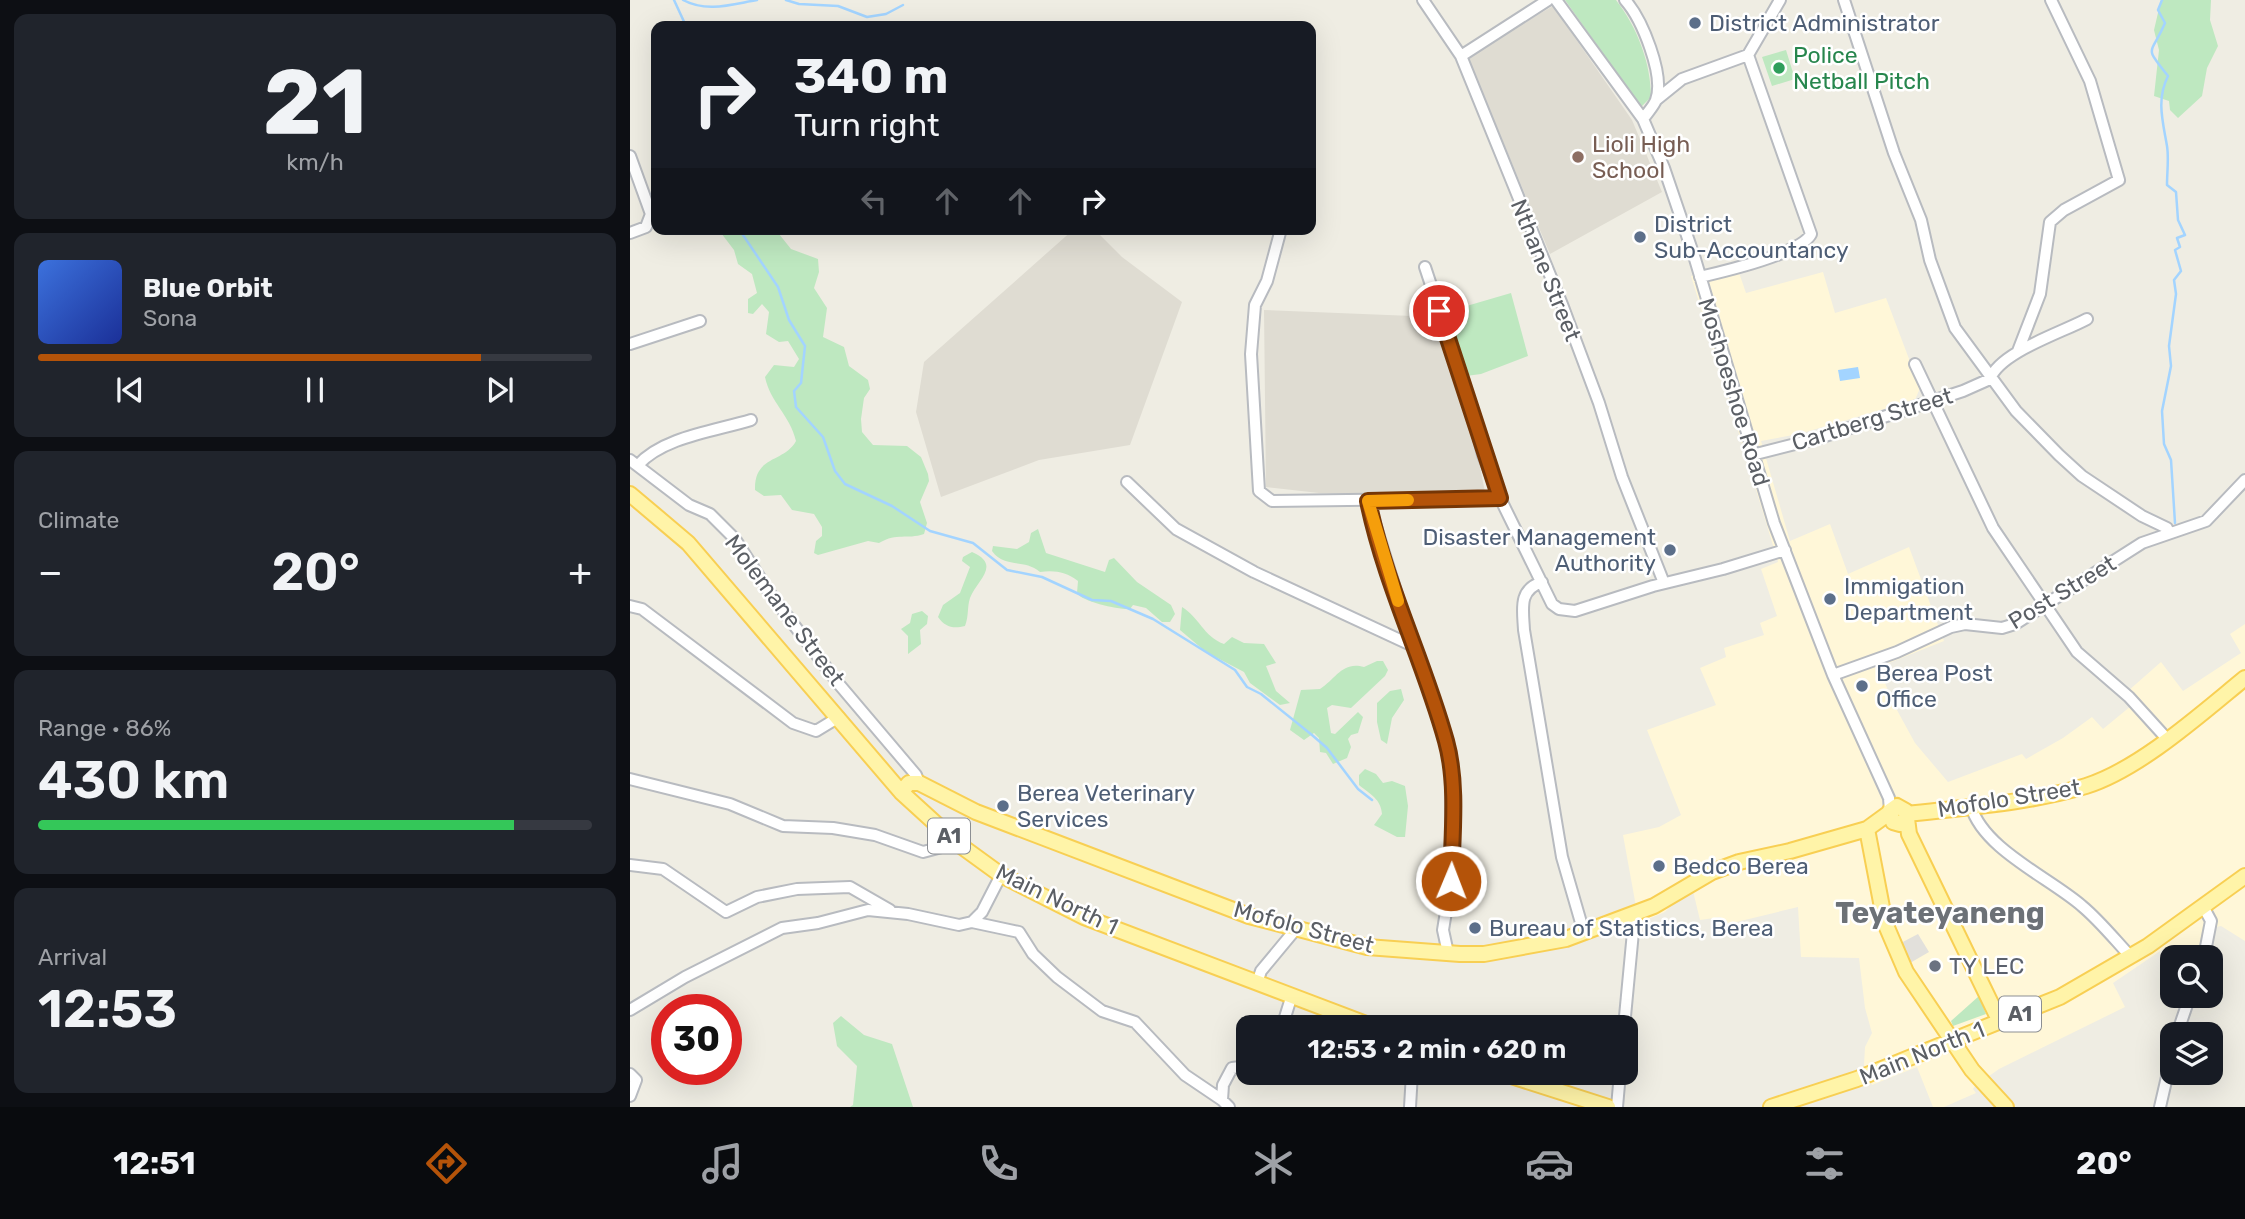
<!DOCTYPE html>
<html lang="en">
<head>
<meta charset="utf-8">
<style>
	:root { --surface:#171b24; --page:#20242c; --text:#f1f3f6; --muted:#9ea1a6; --line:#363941; --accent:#b45309 }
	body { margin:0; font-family:Rubik,sans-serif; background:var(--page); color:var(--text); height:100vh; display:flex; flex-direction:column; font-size:26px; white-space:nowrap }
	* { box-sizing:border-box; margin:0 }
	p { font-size:23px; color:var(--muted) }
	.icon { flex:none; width:38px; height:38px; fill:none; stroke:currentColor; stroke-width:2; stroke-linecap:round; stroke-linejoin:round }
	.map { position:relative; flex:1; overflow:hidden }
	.sheet { display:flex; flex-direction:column; gap:14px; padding:14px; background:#0d0f14; width:630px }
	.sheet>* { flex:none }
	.guide { position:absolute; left:21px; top:21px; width:665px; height:214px; border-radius:14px; box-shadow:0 7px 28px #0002; background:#171b24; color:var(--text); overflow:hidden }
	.fabs { position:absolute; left:1530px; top:945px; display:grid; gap:14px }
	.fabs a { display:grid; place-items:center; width:63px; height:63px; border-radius:14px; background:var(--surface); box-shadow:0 7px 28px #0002; font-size:35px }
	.speed { position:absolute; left:21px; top:994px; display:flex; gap:14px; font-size:35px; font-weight:700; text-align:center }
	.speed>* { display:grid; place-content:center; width:91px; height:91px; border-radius:50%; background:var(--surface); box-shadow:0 7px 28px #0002; line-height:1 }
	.speed .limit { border:10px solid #d22; background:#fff; color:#111 }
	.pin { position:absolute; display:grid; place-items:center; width:60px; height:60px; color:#fff; margin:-30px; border:4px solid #fff; border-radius:50%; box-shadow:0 2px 7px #0007 }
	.me { position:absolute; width:77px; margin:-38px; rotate:1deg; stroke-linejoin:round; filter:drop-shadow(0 0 5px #0008) }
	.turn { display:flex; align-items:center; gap:24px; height:147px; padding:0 28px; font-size:32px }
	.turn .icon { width:91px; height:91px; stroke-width:2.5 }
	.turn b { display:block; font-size:49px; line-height:60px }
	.lanes { display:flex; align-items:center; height:66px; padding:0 28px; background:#0003; justify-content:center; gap:35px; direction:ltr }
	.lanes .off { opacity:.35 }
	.big { font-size:52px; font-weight:600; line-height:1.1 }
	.sheet .tile { flex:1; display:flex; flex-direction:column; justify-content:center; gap:10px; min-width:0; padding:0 24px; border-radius:14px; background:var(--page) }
	.sheet .dial { align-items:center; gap:0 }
	.dial b { font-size:91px; line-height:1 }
	.song { display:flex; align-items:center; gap:21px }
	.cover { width:84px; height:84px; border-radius:10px; background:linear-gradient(135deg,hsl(220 70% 55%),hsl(230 70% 35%)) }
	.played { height:7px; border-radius:4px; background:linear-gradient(90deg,var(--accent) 80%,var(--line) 80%) }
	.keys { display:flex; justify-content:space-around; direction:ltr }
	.heat { display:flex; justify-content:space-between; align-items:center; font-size:38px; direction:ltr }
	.charge { height:10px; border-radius:5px; background:linear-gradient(90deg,#34c759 86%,var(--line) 0) }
	.trip { position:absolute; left:606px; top:1015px; width:402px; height:70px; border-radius:14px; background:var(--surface); box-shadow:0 7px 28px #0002; font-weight:600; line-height:70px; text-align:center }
	.dock { display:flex; height:112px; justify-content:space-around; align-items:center; background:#090b0e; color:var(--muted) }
	.dock .icon { width:49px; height:49px }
	.dock .active { color:var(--accent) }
	.dock b { font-size:32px; color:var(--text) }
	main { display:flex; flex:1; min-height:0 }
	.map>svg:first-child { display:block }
</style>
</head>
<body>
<main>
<section class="sheet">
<div class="tile dial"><b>21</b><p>km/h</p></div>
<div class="tile">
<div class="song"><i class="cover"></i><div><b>Blue Orbit</b><p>Sona</p></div></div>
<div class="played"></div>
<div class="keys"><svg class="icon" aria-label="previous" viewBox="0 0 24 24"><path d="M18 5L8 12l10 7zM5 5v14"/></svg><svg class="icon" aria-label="pause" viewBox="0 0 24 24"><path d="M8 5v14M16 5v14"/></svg><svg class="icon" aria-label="next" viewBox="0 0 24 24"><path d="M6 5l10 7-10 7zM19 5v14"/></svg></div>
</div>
<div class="tile"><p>Climate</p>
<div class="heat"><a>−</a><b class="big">20°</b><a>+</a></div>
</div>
<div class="tile"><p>Range · 86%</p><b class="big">430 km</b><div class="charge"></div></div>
<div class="tile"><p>Arrival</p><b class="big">12:53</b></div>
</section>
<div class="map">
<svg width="1615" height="1107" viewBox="0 0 1615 1107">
	<rect width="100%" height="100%" fill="#efede3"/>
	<path fill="#fff7d8" d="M 1105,261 L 1116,293 L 1193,272 L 1205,313 L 1256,298 L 1290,388 L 1285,400 L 1169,434 L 1131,441 L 1160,541 L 1200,524 L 1218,574 L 1279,547 L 1314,641 L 1249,667 L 1262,701 L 1285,743 L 1318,782 L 1392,754 L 1396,759 L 1433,738 L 1462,717 L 1473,729 L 1507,701 L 1498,691 L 1531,662 L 1553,691 L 1611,653 L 1600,634 L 1615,624 L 1615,941 L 1591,926 L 1586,927 L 1580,951 L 1568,950 L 1558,957 L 1544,957 L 1536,947 L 1483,983 L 1495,1007 L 1369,1069 L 1345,1086 L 1343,1089 L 1346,1093 L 1314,1107 L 1303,1107 L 1287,1067 L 1242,1085 L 1234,1065 L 1235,1047 L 1242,1033 L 1235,1008 L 1229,958 L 1171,957 L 1168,907 L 1094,925 L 1091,917 L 1070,920 L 1063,891 L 1047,899 L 1035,912 L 1009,923 L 993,835 L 1029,827 L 1051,815 L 1017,730 L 1086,705 L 1070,668 L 1096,657 L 1094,648 L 1134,635 L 1130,623 L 1147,616 L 1131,569 L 1148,562 L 1061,276 Z"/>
	<path fill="#e2e0db" d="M 1288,934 L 1299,952 L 1280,963 L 1269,944 Z"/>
	<path fill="#dfdcd2" d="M 923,6 L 1002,120 L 1032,192 L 920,254 L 837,56 Z
		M 444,229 L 464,229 L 492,257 L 552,302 L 500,445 L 409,460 L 311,497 L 286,412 L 294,362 Z
		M 634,310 L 807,317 L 840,417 L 855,492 L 827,496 L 689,493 L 636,487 Z"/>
	<path fill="#bee8c0" d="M 935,0 L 986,0 C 1007,27 1021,63 1021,97 L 1011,107 Z
		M 1531,0 L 1581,0 L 1580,20 L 1588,46 L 1577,68 L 1572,96 L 1548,118 L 1540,110 L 1539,101 L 1524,96 L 1529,50 L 1524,30 Z
		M 1156,50 L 1165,79 L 1142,86 L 1132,57 Z
		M 88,229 L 145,229 L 161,249 L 188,259 L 189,272 L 184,288 L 197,308 L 193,337 L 214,347 L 219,366 L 238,380 L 240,389 L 234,398 L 231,419 L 232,432 L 243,445 L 277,446 L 291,457 L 298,474 L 299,481 L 290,502 L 297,523 L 294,534 C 276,540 268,532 249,543 L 238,541 L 188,555 L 184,553 L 186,541 L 192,536 L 192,527 L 184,514 L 162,510 L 151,495 L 134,496 L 125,490 C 124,455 154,463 166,441 C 160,415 140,402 135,377 L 144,365 L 164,367 L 169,359 L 158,341 L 149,342 L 136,334 L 139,312 L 132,304 L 123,314 L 118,313 L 118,299 L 127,293 L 122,274 L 108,264 L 104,250 Z
		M 881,293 L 898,356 L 851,374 L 836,376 L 816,312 Z
		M 408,529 L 416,553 L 475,572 L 479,560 L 484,558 L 507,582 L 541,605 L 545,614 L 540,622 L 532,622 L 516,608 L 503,605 L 500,609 C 490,610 452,602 447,593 L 448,581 C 436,572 425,570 410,572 C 394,558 375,569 362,551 L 363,546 L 387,549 L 399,542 L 401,533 Z
		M 342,552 C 372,565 347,580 340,598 C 337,607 339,616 335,626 C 323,629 315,627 308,617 L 313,605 L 330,593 L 340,567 L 332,561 L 333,557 Z
		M 552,607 C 569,617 573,636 594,644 L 602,637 L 614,643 L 634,644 L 646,663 L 636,666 L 646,691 L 660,703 L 650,705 L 620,683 L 614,672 L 576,652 L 550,630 Z
		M 292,611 L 298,616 L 297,624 L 290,630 L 291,644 L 278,654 L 278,636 L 271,629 L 280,623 L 282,614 Z
		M 747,661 L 753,661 L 758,670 L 755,676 L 721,708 L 702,705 L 697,708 L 701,733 L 705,734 L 728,712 L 733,717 L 728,733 L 721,735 L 718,739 L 721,747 L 717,758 L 703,764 L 696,753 L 690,752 L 689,738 L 684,733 L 674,740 L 660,730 L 671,690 L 690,689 C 706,679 712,661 734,667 Z
		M 771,689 L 774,700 L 762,718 L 757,744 L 751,740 L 747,722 L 747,703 L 760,691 Z
		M 735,769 L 746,774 L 753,783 L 762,781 L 775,786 L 778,806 L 775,837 L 767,837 L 744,825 L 752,814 C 751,799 740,794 729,785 L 729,775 Z
		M 1349,996 L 1356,1014 L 1323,1026 L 1321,1021 Z
		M 211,1016 L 234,1035 L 262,1044 L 283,1107 L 220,1107 L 223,1105 L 227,1066 L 207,1046 L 203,1023 Z"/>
	<path fill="#a3d4ff" d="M 1228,367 L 1230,378 L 1210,381 L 1208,370 Z"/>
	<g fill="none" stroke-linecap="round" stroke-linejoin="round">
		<path stroke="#a3d4ff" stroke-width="2.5" d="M 44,0 L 56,26
			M 53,0 C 77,13 103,4 127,0
			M 156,0 L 169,4 L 208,6 L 237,17 L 256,14 L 273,5
			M 1532,0 L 1528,10 L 1535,23 C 1521,56 1513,45 1538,76 C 1526,100 1533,122 1537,146 C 1539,158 1537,172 1537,185 L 1546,192 L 1548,220 L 1555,235 L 1547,238 L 1550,247 L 1545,250 L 1551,271 L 1544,280 L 1546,294 L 1539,346 L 1541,366 L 1532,411 L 1534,444 L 1541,460 L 1545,523
			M 109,229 L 148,287 L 159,320 L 175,346 L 171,383 L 164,391 L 166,407 L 193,437 L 205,471 L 215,484 L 262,506 L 300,531 L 343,543 L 377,570 L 412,577 L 462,600 L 481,601 L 523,619 L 605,670 L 617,687 L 631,694 L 682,735 L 697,748 L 728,789 L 742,800"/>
		<defs>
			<path id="minor" d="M 793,0 L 831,56
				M 918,0 L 831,56 L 933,307 L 969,403 L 992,477 L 1034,583
				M 926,0 L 1013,119 L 1034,168 L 1065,259 L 1144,523 L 1203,675 L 1259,798 L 1260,811
				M 995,0 C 1012,19 1035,75 1026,100 C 1024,106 1017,113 1013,119
				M 1214,0 L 1264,153 L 1291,220 L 1300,260 L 1325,328 L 1386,411 L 1429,455 L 1452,476 L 1512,516 L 1537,528 L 1539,533
				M 1026,100 L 1052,79 L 1118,55 L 1150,0
				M 0,156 L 21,214 L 16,227 L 0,233
				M 651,229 L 637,281 L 625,305 L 621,354 L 629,491 L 642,501 L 870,498
				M 795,267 L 841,406 L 853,455 L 870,498 L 922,604 L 929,609 L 945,611 L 1023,586 L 1093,569 L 1155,550
				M 1070,277 C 1092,272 1172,253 1181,234 L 1118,55
				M 0,344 L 70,321
				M 1388,351 L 1410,294 L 1420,222 L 1434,210 L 1489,180 L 1460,81 L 1421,0
				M 1285,364 L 1363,528 L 1447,652 L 1499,697 L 1538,740
				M 1122,455 L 1189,438 L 1333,391 L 1360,379 C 1370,352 1431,333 1457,319
				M 0,460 L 59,505 L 80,514 L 105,539 L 139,592 L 208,683 L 286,775 L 289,783
				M 8,465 C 33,437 85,431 121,420
				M 497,482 L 546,529 L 624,572 L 783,646
				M 738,501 L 783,646 L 817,744 L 821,780 L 821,881 L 813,930 L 818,953
				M 912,582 C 888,590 893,609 894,630 L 932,857 L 954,933
				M 0,606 L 12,609 L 163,723 L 186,731 L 209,717
				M 1203,675 L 1267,652 L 1321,627 L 1335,624 L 1372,628 L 1385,624 L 1512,543 L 1576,521 L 1615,480
				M 0,779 L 100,804 L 153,826 L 203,828 L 245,835 L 293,852 L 327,843
				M 1341,806 C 1353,849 1420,878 1452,906 C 1470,921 1485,940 1501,957
				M 0,865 L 33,869 L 96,912 L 127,897 L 167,889 L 220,887 L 260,910
				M 342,922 L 389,932 L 403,954 L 427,977 L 472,1011 L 505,1022 L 555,1075 L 592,1100
				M 1574,957 L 1581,921 L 1574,908
				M 627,983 L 631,971 L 665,930
				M 0,1010 L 55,977 L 152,928 L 188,923 L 238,910 L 278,914 L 329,925 L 342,922 L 352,912 L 371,875
				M 652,1027 L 661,998
				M 994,1027 L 1003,932 L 999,916
				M 1547,1034 L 1560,996
				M 0,1074 L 6,1080 L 0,1096
				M 599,1107 L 592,1100 L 593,1085 L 602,1068 L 618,1066
				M 780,1107 L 782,1073
				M 987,1107 L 990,1073
				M 1530,1107 L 1542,1055"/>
			<path id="major" d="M 0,494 L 58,543 L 271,792 L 327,843 L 371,875 L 454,917 L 744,1027
				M 271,792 L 279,783 L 289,783 L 346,812 L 619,916 L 737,947 L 830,954 L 854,954 L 936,939 L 1024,906 L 1082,872 L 1109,862 L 1160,851 L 1237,829 L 1259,813
				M 1277,814 C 1337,807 1399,803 1456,786 C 1510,769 1572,713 1615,678
				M 1276,819 L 1270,824 L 1263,822 L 1260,811 L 1267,806 L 1276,811 L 1279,834 L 1370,1022
				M 1237,829 L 1255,923 L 1276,972 L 1342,1070 L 1376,1107
				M 872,1073 L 978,1107
				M 1141,1107 L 1227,1079 L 1430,997 L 1518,946 L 1615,876"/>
		</defs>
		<use href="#minor" stroke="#b8bbc0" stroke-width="14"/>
		<use href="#major" stroke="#f8cf53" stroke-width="18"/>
		<use href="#minor" stroke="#fff" stroke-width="10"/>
		<use href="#major" stroke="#fff4a8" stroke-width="14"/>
	</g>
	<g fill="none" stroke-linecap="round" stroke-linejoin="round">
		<defs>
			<path id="route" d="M 809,311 L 870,498 L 738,501 C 755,584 794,661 816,741 C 828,784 822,837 821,881"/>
		</defs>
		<use href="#route" stroke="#753606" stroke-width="18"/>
		<use href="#route" stroke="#b45309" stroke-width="12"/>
		<path stroke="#f59e0b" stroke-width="12" d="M 768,601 L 738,501 L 778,500"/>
	</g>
	<g fill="#5c6f8a" stroke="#fff" stroke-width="2.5">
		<circle cx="1065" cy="23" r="7"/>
		<circle cx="1010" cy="237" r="7"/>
		<circle cx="1040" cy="550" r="7"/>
		<circle cx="1200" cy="599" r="7"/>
		<circle cx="1232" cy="686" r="7"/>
		<circle cx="373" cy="806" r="7"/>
		<circle cx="1029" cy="866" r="7"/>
		<circle cx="845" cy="928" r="7"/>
	</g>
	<circle fill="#2e9e5b" stroke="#fff" stroke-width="2.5" cx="1149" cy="68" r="7"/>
	<circle fill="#8d6e63" stroke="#fff" stroke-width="2.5" cx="948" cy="157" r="7"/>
	<circle fill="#6b7280" stroke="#fff" stroke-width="2.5" cx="1305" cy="966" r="7"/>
	<g text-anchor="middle" stroke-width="5" stroke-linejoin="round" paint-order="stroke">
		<g fill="#fff" stroke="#8c8f93" stroke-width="2">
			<rect x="298" y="818.5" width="42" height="35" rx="5"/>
			<rect x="1369" y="996.5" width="42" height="35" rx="5"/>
		</g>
		<g font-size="21" font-weight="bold" fill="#5b5f65">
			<text x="319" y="843">A1</text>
			<text x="1390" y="1021">A1</text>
		</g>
		<g font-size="23" fill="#4e5e75" stroke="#fff" text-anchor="start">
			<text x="1079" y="31">District Administrator</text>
			<text x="1024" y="232">District<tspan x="1024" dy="26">Sub-Accountancy</tspan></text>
			<text x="1026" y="545" text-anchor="end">Disaster Management<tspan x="1026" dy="26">Authority</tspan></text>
			<text x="1214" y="594">Immigation<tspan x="1214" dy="26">Department</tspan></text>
			<text x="1246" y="681">Berea Post<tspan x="1246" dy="26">Office</tspan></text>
			<text x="387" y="801">Berea Veterinary<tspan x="387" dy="26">Services</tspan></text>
			<text x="1043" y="874">Bedco Berea</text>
			<text x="859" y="936">Bureau of Statistics, Berea</text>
		</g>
		<g font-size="23" fill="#27864d" stroke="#fff" text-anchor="start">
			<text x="1163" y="63">Police<tspan x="1163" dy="26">Netball Pitch</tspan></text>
		</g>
		<g font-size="23" fill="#785e54" stroke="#fff" text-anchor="start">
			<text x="962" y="152">Lioli High<tspan x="962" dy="26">School</tspan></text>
		</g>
		<g font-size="23" fill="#5b5f65" stroke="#fff">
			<text transform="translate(916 270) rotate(68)" y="8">Nthane Street</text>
			<text transform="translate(1104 392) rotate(73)" y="8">Moshoeshoe Road</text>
			<text transform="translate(1242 419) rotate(-17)" y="8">Cartberg Street</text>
			<text transform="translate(1432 592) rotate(-31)" y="8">Post Street</text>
			<text transform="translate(155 610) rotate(53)" y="8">Molemane Street</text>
			<text transform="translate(1379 798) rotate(-9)" y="8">Mofolo Street</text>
			<text transform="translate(427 899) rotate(26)" y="8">Main North 1</text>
			<text transform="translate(674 927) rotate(15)" y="8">Mofolo Street</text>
			<text transform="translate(1292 1053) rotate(-22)" y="8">Main North 1</text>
		</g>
		<g font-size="23" fill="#5b616d" stroke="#fff" text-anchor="start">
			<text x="1319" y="974">TY LEC</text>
		</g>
		<g font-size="30" font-weight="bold" fill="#6c7177" stroke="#fff">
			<text x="1310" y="923">Teyateyaneng</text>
		</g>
	</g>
</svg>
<div class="fabs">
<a><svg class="icon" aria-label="search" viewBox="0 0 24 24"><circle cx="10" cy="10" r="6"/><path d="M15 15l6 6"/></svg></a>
<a><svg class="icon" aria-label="layers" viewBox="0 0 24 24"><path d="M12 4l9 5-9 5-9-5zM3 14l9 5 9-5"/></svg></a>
</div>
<div class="speed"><div class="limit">30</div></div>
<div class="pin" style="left:809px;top:311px;background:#d93025"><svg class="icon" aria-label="arrive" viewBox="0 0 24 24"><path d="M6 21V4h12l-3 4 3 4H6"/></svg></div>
<svg class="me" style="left:821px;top:881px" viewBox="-20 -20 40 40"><circle r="17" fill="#b45309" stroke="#fff" stroke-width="3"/><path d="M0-11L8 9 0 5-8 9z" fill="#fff"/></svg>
<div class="trip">12:53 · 2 min · 620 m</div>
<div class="guide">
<div class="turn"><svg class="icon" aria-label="right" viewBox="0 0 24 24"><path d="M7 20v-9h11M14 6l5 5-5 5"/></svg><div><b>340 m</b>Turn right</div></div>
<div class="lanes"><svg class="icon off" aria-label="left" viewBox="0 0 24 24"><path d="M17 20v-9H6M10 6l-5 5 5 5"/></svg><svg class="icon off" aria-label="ahead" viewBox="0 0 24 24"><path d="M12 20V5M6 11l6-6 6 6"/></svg><svg class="icon off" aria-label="ahead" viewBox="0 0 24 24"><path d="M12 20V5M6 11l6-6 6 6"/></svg><svg class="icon" aria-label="right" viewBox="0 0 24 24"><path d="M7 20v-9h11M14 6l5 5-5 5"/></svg></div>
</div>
</div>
</main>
<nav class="dock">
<b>12:51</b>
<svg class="icon active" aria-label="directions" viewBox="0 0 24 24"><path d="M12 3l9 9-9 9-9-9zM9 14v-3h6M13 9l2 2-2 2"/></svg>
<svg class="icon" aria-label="music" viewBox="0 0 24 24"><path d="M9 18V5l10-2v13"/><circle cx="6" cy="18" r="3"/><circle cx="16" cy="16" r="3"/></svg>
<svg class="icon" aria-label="phone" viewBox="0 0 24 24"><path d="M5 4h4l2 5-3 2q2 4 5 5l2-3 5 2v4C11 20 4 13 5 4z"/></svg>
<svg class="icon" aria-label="climate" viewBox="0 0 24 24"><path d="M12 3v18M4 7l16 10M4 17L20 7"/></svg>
<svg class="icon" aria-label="car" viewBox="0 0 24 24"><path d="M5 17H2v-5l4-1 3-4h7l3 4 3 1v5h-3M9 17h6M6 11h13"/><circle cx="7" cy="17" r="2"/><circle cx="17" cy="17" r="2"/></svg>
<svg class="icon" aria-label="filters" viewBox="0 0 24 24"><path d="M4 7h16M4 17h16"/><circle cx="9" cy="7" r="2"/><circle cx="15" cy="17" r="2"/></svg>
<b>20°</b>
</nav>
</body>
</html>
